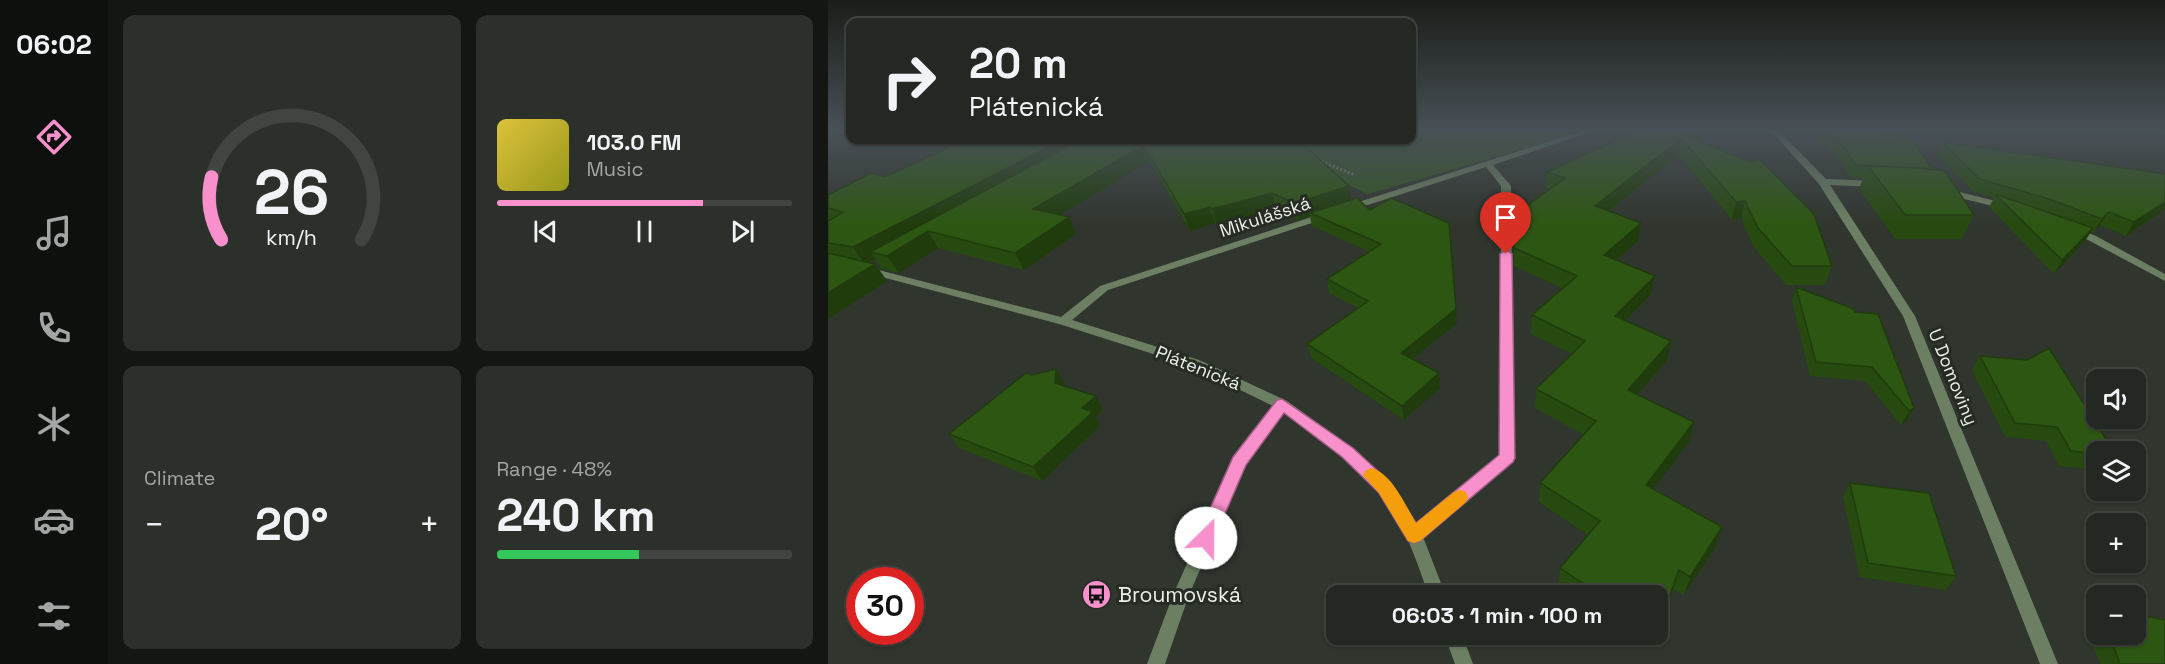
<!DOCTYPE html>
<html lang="en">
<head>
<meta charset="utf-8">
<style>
	:root { --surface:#242822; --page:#2c302a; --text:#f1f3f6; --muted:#a3a6a5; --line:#414440; --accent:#f890cb }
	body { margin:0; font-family:"Space Grotesk",sans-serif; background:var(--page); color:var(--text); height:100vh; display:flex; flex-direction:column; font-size:22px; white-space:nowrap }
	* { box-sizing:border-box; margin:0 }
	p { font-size:20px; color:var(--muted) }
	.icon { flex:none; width:33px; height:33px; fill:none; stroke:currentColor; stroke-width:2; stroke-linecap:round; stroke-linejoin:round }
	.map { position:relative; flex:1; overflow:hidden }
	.panel { display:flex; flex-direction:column; gap:15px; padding:15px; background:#141613; width:720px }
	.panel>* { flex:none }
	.guide { position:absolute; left:18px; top:18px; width:570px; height:126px; border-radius:12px; box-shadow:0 2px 4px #0004,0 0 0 2px var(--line); background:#242822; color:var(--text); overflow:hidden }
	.buttons { position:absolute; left:1258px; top:369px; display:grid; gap:12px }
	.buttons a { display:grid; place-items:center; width:60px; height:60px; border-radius:12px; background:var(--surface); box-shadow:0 2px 4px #0004,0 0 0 2px var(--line); font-size:30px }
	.speed { position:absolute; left:18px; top:567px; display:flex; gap:12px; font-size:30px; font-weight:700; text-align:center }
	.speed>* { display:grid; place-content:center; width:78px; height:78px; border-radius:50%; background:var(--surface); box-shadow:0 2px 4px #0004,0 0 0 2px var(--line); line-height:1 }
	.speed .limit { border:9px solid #d22; background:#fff; color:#111 }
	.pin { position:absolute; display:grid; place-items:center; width:51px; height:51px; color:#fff; margin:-62px -26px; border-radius:50% 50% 50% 0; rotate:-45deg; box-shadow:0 0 6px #0007 }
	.pin .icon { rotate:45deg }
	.me { position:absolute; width:66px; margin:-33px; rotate:23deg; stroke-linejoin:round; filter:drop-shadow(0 0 4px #0008) }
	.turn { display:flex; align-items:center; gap:21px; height:126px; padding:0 24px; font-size:27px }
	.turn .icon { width:78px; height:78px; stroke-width:2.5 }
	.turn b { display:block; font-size:42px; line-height:51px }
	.big { font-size:45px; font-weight:800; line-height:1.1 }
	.panel .tile { flex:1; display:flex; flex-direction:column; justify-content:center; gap:9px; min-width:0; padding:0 21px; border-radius:12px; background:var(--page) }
	.panel .dial { align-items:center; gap:0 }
	.dial svg { height:156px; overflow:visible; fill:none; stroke:var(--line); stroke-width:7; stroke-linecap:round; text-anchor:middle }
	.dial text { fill:var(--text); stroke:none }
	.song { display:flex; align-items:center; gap:18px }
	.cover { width:72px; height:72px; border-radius:9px; background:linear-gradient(135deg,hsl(50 70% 55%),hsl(60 70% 35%)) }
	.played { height:6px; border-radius:3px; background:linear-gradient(90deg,var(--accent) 70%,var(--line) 70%) }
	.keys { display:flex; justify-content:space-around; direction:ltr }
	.heat { display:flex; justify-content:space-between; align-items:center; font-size:33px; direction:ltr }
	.charge { height:9px; border-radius:4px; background:linear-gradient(90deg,#34c759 48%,var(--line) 0) }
	.panel .tiles { flex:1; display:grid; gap:15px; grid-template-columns:repeat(2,1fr) }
	.trip { position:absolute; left:498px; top:585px; width:342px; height:60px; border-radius:12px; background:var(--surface); box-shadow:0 2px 4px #0004,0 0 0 2px var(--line); font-weight:800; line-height:60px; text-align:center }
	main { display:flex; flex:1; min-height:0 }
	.tab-bar { display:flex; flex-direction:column; width:108px; justify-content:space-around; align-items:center; background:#0e100e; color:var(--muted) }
	.tab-bar .icon { width:42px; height:42px }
	.tab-bar .current { color:var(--accent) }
	.tab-bar b { font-size:27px; color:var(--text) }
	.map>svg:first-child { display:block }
</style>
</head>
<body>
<main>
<nav class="tab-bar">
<b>06:02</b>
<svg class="icon current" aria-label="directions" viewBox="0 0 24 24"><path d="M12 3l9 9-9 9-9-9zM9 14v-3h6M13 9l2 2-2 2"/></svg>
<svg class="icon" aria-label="music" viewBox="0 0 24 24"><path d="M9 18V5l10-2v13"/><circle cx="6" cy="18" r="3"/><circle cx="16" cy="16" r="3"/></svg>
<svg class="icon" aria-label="phone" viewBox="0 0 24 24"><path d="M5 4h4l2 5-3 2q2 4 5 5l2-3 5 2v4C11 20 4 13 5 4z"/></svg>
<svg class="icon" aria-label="climate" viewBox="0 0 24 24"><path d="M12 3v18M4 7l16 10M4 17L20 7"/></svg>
<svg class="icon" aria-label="car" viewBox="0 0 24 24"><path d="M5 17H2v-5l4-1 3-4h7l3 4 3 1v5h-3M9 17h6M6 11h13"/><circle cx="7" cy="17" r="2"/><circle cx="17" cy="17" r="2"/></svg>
<svg class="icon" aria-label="filters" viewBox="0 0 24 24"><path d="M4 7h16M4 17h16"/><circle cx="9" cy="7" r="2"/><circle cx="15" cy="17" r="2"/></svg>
</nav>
<section class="panel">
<div class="tiles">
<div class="tile dial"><svg viewBox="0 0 100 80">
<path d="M14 69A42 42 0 1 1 86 69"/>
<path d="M14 69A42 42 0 0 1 9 37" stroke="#f890cb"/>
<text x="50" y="56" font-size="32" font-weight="700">26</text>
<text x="50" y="72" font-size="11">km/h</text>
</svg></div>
<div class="tile">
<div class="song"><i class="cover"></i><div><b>103.0 FM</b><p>Music</p></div></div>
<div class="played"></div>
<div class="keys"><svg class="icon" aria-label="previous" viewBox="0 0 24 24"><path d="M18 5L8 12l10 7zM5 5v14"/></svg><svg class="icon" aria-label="pause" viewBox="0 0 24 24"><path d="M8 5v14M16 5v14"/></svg><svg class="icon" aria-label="next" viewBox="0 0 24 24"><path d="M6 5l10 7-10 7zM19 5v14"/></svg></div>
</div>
<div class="tile"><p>Climate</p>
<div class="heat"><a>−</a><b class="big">20°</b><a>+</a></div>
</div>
<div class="tile"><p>Range · 48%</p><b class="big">240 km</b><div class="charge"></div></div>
</div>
</section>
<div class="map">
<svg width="1337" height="664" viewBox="0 0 1337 664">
	<rect width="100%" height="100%" fill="#30352e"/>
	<path fill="#345423" d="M 584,131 L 758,131 L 540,194 L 421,140 L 584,140 Z"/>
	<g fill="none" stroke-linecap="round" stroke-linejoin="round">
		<path stroke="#7b807a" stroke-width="3" stroke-dasharray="2 2" stroke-linecap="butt" d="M 490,160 L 527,175"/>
		<path fill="#6c7f63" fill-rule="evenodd" d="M 754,131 L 766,131 L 665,165 L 683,186 L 686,457 L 684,461 L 595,537 L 618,596 L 601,596 C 588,560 576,521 551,492 C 525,460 489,436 455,412 L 417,465 L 361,595 L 337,664 L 319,664 L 345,595 L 404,462 L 445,406 L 363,366 L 231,324 L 35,272 L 34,270 L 39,267 L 233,317 L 272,286 L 496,213 L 502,213 L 502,217 L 280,290 L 244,320 L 371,360 L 459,401 L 525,448 L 562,484 L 588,524 L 672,455 L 673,186 L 658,167 L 524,210 L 518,210 L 516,208 L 518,206 Z
			M 943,131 L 951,131 L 998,179 L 1048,181 L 1053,184 L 1048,187 L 1002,185 L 1087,316 L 1230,664 L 1212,664 L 1075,316 L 991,184 Z
			M 1329,131 L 1337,131 L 1337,135 Z
			M 1119,189 L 1180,204 L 1182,206 L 1177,209 L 1116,194 L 1114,192 Z
			M 1245,227 L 1268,236 L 1337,274 L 1337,281 L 1260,240 L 1241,232 L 1241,228 Z
			M 616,634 L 634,634 L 645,664 L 627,664 Z"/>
	</g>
	<path fill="#274a10" d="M 809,131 L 880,131 L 869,140 L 1004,266 L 997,285 L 958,285 L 925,246 L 913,218 L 904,220 L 851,155 L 781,211 L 813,223 L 810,241 L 788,260 L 823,294 L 798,321 L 843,341 L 839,360 L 809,395 L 861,442 L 825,489 L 888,546 L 856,595 L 845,589 L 830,632 L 830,596 L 743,596 L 730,587 L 732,568 L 760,535 L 711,502 L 712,483 L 756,435 L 707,408 L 708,389 L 744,354 L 703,334 L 704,315 L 734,288 L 686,266 L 686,215 L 721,190 L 718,189 L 719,172 Z
		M 987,131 L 1040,131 L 1104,170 L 1146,215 L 1134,239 L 1067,239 L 1031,189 L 1035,178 L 1023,178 L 1016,167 L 1017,165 L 986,135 Z
		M 137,140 L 470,140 L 523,200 L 628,309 L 629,323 L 585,359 L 612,388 L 576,420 L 483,358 L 479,344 L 530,308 L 501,293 L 499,279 L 542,252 L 484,226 L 482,216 L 471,220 L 448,209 L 389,226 L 387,223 L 362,231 L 322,161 L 231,215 L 248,234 L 196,270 L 110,248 L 71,273 L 54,269 L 47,259 L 41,262 L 47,264 L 59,281 L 0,319 L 0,195 L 57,177 Z
		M 1114,142 L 1337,209 L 1298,236 L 1272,225 L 1265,232 L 1263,232 L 1257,241 L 1226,274 L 1161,207 L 1166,198 L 1146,192 L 1109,154 Z
		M 968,287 L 1027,312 L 1086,408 L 1078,422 L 1073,425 L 1037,381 L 982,376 L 964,301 Z
		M 1152,356 L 1269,452 L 1269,470 L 1231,466 L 1218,441 L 1177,437 L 1144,370 Z
		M 204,375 L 236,383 L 236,385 L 275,410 L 268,417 L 272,426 L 214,481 L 131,448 L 121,434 Z
		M 1022,483 L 1128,576 L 1118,590 L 1032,577 L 1015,497 Z
		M 1269,607 L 1269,634 L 1308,634 L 1337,664 L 1272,664 L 1255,620 Z
		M 802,634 L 828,634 L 823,649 Z"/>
	<path fill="#203c0d" d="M 863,131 L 880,131 L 861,146 L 857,135 Z
		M 853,138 L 851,155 L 765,223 L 767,206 Z
		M 234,140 L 270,140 L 42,252 L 47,259 L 37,265 L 25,247 Z
		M 316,145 L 322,161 L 213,226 L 205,209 Z
		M 521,186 L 523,203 L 482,213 L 482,216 L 471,220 L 467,203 Z
		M 444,193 L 448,209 L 389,226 L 384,209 Z
		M 917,201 L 913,218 L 904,220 L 908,202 Z
		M 1337,202 L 1337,209 L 1298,236 L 1306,222 Z
		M 382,207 L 387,223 L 362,231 L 356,214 Z
		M 1281,212 L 1272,225 L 1265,232 L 1274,219 Z
		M 241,217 L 248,234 L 196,270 L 187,253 Z
		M 813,223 L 810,241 L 774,273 L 776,255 Z
		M 1265,228 L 1257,241 L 1226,274 L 1234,260 Z
		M 100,231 L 110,248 L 71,273 L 59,256 Z
		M 47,264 L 59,281 L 0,319 L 0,293 Z
		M 827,276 L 823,294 L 784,335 L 787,316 Z
		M 628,309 L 629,323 L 575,367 L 573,353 Z
		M 843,341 L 839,360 L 797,409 L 800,390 Z
		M 228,369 L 236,383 L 235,397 L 227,383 Z
		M 611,373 L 612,388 L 576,420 L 574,406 Z
		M 268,396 L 275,410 L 268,417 L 272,426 L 214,481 L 205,467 L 254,408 Z
		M 1086,408 L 1078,422 L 1073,425 L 1081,411 Z
		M 866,422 L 861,442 L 814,504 L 818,485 Z
		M 894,527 L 888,546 L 856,595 L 862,577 Z
		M 851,570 L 845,589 L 830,632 L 830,628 Z"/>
	<path fill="#2d5613" stroke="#203c0d" stroke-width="1.5" d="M 809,131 L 863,131 L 857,135 L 922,162 L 932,160 L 986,214 L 1004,266 L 964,266 L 930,228 L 917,201 L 908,202 L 853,138 L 767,206 L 813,223 L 776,255 L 827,276 L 787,316 L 843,341 L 800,390 L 866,422 L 818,485 L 894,527 L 862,577 L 851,570 L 830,628 L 830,596 L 774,596 L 732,568 L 772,521 L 712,483 L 768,421 L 708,389 L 757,341 L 704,315 L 749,276 L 686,248 L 686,215 L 737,178 L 719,172 Z
		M 997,131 L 1040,131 L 1083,137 L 1104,170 L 1092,168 L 1028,165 L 1020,155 L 1023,154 Z
		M 137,140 L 234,140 L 25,247 L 0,243 L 0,221 L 15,212 L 0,208 L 0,195 L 43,173 L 57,177 Z
		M 252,140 L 470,140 L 521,186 L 467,203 L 444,193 L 384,209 L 382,207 L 356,214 L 316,145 L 205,209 L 241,217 L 187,253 L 100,231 L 59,256 L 42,252 Z
		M 1114,142 L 1337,174 L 1337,202 L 1306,222 L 1281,212 L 1274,219 L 1221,199 L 1152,179 Z
		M 1040,166 L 1092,168 L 1117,171 L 1146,215 L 1077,215 Z
		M 1167,194 L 1265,228 L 1234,260 Z
		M 529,198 L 542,210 L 563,198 L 621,223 L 628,309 L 573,353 L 611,373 L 574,406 L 479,344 L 540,301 L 499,279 L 553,244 L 482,213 Z
		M 0,253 L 47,264 L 0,293 Z
		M 968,287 L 1026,309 L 1027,312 L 1050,314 L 1086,408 L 1081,411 L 1044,367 L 988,362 Z
		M 1221,348 L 1286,452 L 1269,452 L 1269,454 L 1243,451 L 1229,427 L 1187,423 L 1152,356 L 1199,360 Z
		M 228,369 L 227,383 L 268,396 L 254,408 L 265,412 L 205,467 L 121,434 L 198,373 L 204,375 Z
		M 1022,483 L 1101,493 L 1128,576 L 1040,563 Z
		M 1308,614 L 1337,620 L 1337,664 L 1292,664 L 1281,634 L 1308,634 Z"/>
	<linearGradient id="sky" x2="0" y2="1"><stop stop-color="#1a1d19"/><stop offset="0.58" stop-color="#485157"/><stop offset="1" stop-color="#485157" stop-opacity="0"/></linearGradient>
	<rect width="1337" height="224" fill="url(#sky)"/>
	<path fill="#f890cb" stroke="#a15e84" stroke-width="1.5" d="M 678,250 L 684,254 L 687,458 L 685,462 L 592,541 L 586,543 L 580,541 L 551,493 L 514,457 L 456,413 L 418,465 L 384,544 L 378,546 L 371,544 L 369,538 L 405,457 L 449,400 L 454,399 L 525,448 L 563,483 L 588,523 L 671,455 L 672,254 Z"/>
	<path fill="#f59e0b" d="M 544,468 C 565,475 577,505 588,523 L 626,492 L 632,490 L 638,492 L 640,497 L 638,502 L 592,541 L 586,543 L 580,541 L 551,493 L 535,475 L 538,470 Z"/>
	<defs>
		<symbol id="bus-disc" viewBox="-11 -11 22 22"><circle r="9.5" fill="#f890cb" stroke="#262b24"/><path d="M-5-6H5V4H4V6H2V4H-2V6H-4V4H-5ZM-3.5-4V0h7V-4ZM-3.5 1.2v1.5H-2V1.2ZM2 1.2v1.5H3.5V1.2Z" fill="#111"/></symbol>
	</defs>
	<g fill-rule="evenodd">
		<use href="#bus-disc" x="252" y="578" width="33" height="33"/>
	</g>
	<g text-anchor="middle" stroke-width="6" stroke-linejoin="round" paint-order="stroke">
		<g font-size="18" fill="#ecf0eb" stroke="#262b24">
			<text transform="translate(437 217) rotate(-18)" y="6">Mikulášská</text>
			<text transform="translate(370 368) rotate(22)" y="6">Plátenická</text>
			<text transform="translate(1125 377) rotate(68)" y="6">U Domoviny</text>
		</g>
		<g font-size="21" fill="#ecf0eb" stroke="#262b24" text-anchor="start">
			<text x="290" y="602">Broumovská</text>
		</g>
	</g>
</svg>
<div class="buttons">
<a><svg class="icon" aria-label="sound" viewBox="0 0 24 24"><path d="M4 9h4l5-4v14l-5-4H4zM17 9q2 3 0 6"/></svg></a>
<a><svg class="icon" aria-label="layers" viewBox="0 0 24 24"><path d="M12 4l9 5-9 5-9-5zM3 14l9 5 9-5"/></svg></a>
<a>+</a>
<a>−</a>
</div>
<div class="speed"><div class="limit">30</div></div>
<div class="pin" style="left:678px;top:254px;background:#d93025"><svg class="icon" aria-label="arrive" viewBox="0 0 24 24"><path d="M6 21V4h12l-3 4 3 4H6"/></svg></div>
<svg class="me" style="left:378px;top:538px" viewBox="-20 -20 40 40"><circle r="19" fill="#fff"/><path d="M0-13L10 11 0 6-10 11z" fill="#f890cb"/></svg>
<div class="trip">06:03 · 1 min · 100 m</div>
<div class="guide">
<div class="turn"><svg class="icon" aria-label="right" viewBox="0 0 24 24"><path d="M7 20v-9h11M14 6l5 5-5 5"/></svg><div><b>20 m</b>Plátenická</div></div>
</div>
</div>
</main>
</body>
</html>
